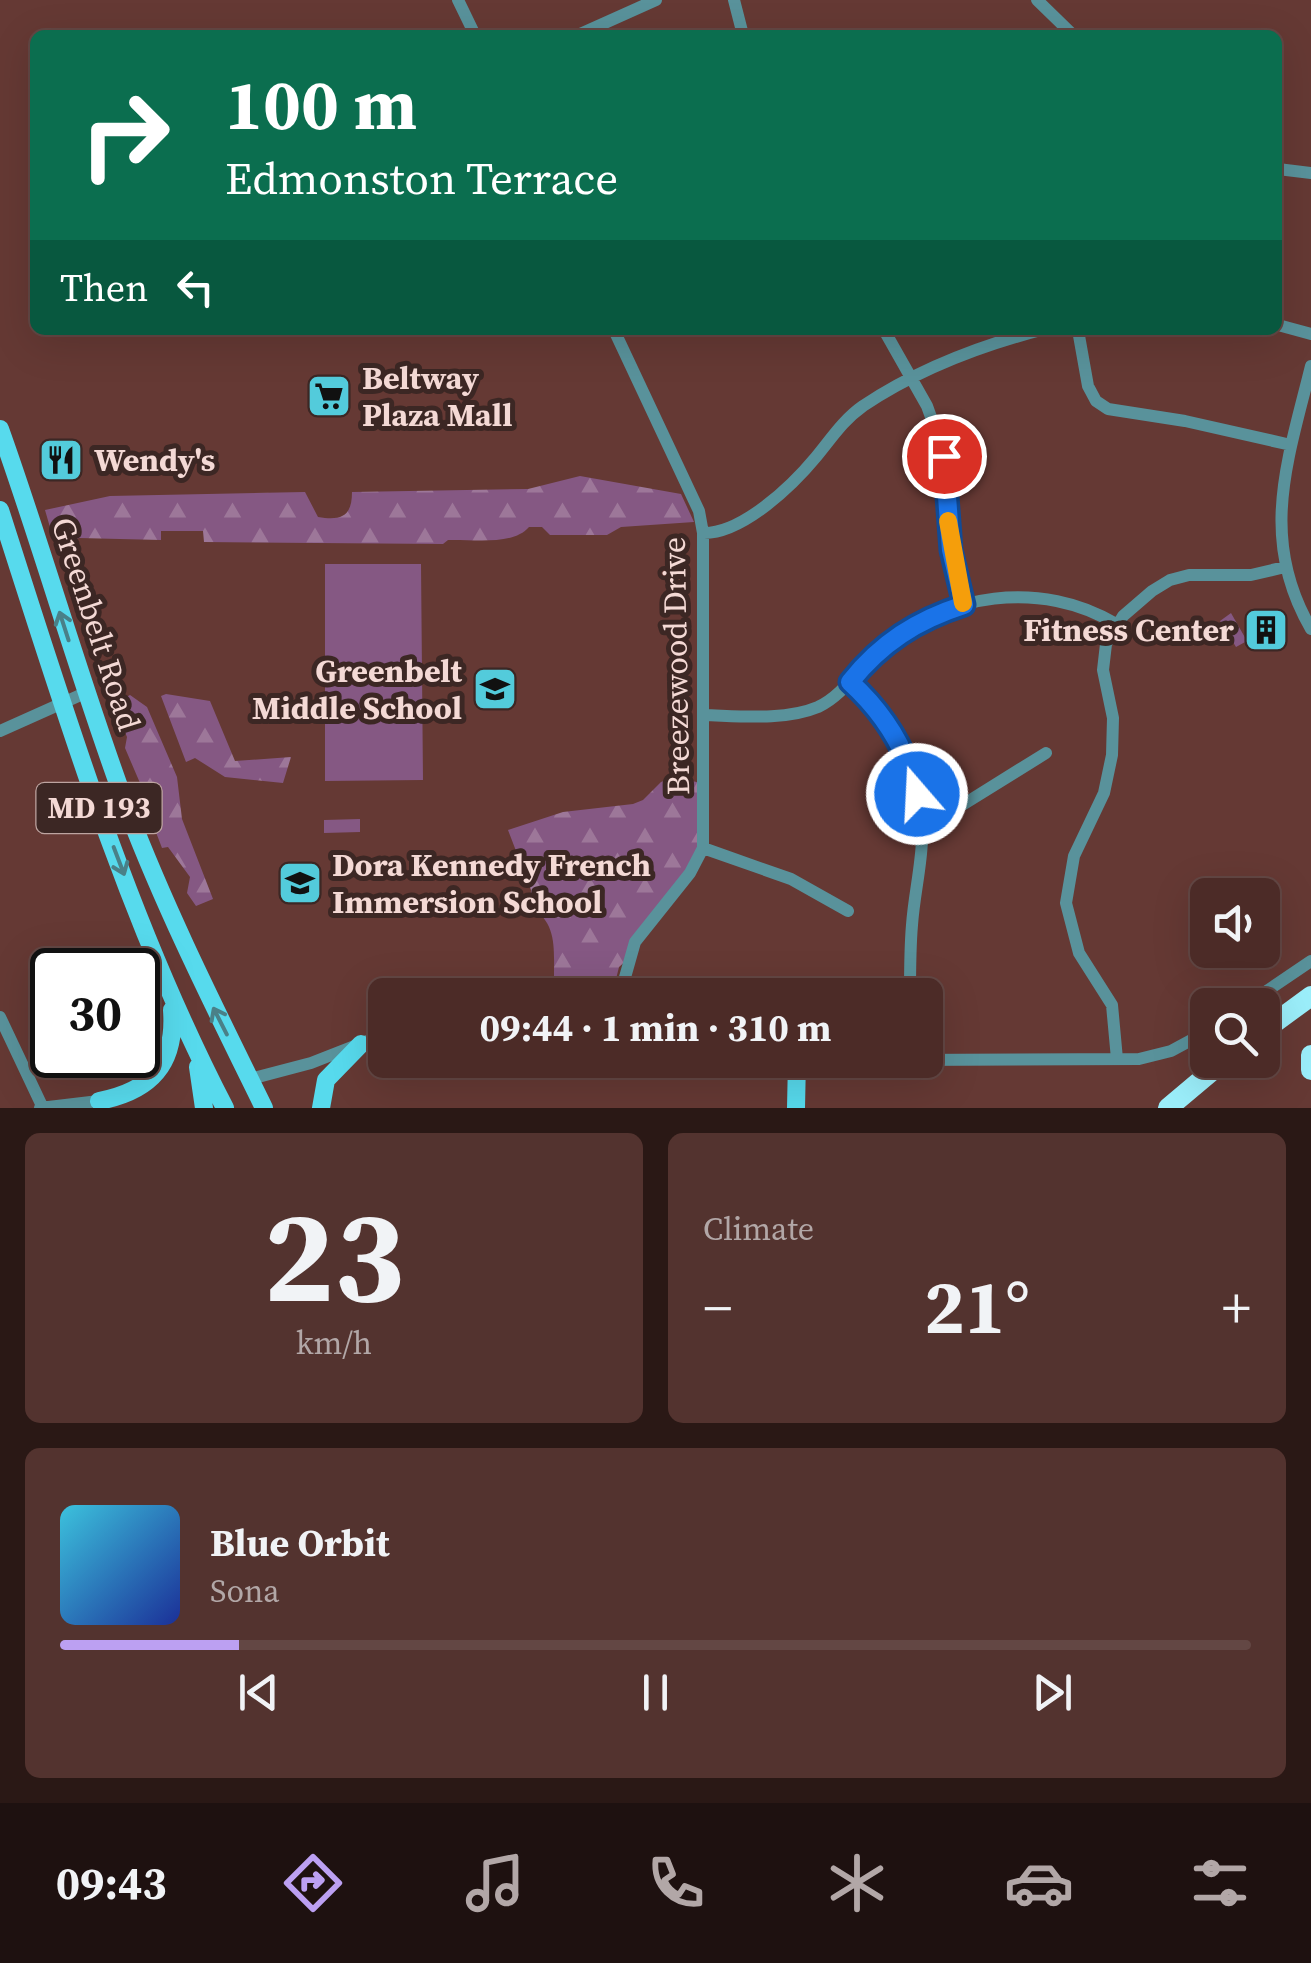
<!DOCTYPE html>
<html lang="en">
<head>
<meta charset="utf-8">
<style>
	:root { --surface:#4c2b27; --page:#53332f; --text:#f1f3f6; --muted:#b2a7a7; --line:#634744; --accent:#bca0f2 }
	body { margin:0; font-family:"Source Serif 4",serif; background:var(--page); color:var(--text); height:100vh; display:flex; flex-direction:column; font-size:38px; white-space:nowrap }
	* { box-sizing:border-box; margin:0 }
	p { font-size:32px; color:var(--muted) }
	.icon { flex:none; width:55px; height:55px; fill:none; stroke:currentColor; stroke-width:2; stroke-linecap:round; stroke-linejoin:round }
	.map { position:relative; height:1108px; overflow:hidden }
	.drawer { display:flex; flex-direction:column; gap:25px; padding:25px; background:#2a1815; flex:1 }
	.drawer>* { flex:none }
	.guide { position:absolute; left:30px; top:30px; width:1252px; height:305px; border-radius:15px; box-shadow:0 10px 40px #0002,0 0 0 2px var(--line); background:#0b6e4f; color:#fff; overflow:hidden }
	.tools { position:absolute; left:1190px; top:878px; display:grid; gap:20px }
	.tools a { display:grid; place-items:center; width:90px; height:90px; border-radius:15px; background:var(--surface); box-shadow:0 10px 40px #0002,0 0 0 2px var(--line); font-size:50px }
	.speed { position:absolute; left:30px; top:948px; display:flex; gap:20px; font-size:50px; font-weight:700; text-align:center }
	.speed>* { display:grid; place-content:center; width:130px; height:130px; border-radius:50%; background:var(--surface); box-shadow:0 10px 40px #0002,0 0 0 2px var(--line); line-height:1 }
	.speed .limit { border:5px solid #111; border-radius:15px; background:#fff; color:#111 }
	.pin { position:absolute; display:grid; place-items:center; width:85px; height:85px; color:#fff; margin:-42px; border:5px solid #fff; border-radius:50%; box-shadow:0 2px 10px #0007 }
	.me { position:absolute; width:110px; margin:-55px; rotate:341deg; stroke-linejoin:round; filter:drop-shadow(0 0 8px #0008) }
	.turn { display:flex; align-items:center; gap:35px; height:210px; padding:0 30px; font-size:45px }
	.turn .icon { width:130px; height:130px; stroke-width:2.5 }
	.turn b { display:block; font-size:70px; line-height:85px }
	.then { display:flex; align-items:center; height:95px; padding:0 30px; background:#0003; gap:20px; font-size:38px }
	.big { font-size:75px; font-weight:700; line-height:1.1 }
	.drawer .tile { flex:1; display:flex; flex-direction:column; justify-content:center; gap:15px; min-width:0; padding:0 35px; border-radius:15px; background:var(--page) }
	.drawer .dial { align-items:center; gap:0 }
	.dial b { font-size:130px; line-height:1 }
	.song { display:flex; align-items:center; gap:30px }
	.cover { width:120px; height:120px; border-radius:15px; background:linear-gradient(135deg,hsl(190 70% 55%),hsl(230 70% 35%)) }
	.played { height:10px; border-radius:5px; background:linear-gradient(90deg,var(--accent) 15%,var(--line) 15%) }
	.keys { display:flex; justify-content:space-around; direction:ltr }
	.heat { display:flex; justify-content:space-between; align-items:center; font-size:55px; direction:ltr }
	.drawer .tiles { flex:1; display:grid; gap:25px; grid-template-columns:1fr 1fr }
	.tile:last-child { grid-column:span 2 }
	.trip { position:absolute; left:368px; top:978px; width:575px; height:100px; border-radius:15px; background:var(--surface); box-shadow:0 10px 40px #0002,0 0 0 2px var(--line); font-weight:700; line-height:100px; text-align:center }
	.menu { display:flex; height:160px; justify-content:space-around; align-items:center; background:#1e1110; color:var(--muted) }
	.menu .icon { width:70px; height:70px }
	.menu .selected { color:var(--accent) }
	.menu b { font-size:45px; color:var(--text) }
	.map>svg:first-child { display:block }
</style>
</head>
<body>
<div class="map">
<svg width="1311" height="1108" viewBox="0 0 1311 1108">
	<defs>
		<pattern id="forest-firs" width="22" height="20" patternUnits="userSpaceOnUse" patternTransform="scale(2.5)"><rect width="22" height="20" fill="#855883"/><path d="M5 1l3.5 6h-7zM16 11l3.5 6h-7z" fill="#9d7799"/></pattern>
	</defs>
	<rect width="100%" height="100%" fill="#653934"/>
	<path fill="url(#forest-firs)" d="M 580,476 L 681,494 L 694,522 L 621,527 L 607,535 L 550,535 L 542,527 L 529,527 C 513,546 472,539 448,540 L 443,544 L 204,542 L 203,531 L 161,531 L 161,540 L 79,538 L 56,548 L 45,510 L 110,496 L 305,492 L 318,517 C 342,521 352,516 352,492 L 528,489 Z
		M 166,694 L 210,701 L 235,761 L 291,757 L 283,783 L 225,777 L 195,758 L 186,762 L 161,696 Z
		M 130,695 L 147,707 L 177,777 L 182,819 L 213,899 L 196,906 L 187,893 L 190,877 L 168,847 L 162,848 L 149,814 L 150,795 L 140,783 L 125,748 L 127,737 L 115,708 L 117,702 Z
		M 675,777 L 705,784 L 703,848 L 629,958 L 619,967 L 615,983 L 554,976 C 554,947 557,923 530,906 L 531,890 L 508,830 L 563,812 L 633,804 L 643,800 L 661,782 Z"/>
	<path fill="#855883" d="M 325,564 L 421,564 L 423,780 L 325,781 Z
		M 1231,613 L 1247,641 L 1236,647 L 1220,621 Z
		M 360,819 L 360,832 L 324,833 L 324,820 Z"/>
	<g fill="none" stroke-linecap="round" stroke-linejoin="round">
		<path stroke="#59929b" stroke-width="12" d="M 458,0 L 475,35
			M 734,0 L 743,35
			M 1037,0 L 1073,35
			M 578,35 L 656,0
			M 1278,169 L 1311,173
			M 1278,325 L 1311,334
			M 614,330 L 699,511 L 703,533 L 703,848 L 690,873 L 635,942 L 620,995
			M 884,330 L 927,406 L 940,442 L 946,473 L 951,550 L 963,605
			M 1078,330 L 1088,386 L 1096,401 L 1108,409 L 1185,421 L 1291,445
			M 1311,366 C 1288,460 1258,538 1311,629
			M 703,533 C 742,534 792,486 816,457 C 831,439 843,420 863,406 C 917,370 979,346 1041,330
			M 850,682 C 895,722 924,779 922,840 C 921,868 914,896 912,925 C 910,948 910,972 910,995
			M 704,715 C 739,716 785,721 818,707 C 845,694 858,668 880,649 C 944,593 1042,579 1116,624
			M 0,731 L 85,693
			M 920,813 L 964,804 L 1046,753
			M 703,848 L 791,879 L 848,911
			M 550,995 L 557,995
			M 1246,1005 L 1311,961
			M 0,1017 L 43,1108
			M 1117,1059 L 1112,1005 L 1079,953 L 1066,903 L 1074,856 L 1104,793 L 1112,755 L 1113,718 L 1103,670 L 1106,644 L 1123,616 L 1152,591 L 1170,580 L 1189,575 L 1251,575 L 1285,567
			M 904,1060 L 1139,1059 L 1171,1051 L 1208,1031
			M 250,1079 L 311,1063 L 385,1034
			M 40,1108 L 99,1101"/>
		<path stroke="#57daed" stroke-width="18" d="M 0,429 C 45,555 81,685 128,811 C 167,913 216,1010 264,1108
			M 0,510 C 65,712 127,919 225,1108
			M 198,1067 L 204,1108
			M 99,1101 C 151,1091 176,1064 172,1010
			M 321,1108 L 326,1080 L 361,1044
			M 796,1108 L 797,1060"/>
		<path stroke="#9beefa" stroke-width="20" d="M 1262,1032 L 1311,996
			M 1311,1055 L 1311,1070
			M 1168,1108 L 1225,1060"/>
	</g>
	<defs><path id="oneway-shaft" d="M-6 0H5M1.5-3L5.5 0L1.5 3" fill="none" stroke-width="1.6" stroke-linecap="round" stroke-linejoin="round" transform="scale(2.5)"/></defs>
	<g stroke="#4a8088">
		<use href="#oneway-shaft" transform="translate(64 626) rotate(-108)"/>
		<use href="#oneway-shaft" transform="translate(119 861) rotate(69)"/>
		<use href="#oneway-shaft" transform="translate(220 1021) rotate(-117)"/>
	</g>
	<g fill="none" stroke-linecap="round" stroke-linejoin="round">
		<defs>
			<path id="route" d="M 917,794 C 907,749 884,713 850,682 C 881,643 917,620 964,605 L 951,550 L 944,456"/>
		</defs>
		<use href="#route" stroke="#114b97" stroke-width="25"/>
		<use href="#route" stroke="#1a73e8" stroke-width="18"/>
		<path stroke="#f59e0b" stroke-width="18" d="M 948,521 L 963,603"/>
	</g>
	<defs>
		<symbol id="supermarket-square" viewBox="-11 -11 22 22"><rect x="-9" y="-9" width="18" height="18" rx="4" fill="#53cbdb" stroke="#3c2724"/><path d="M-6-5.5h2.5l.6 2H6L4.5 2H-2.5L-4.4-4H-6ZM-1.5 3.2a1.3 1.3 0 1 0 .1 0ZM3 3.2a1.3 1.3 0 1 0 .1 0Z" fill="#111"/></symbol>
		<symbol id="restaurant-square" viewBox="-11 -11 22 22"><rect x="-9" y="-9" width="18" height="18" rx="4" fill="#53cbdb" stroke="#3c2724"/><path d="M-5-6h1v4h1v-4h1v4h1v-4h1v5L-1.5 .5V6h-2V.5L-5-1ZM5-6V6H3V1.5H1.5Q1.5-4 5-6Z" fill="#111"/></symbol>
		<symbol id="building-square" viewBox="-11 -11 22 22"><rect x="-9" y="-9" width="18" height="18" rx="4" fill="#53cbdb" stroke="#3c2724"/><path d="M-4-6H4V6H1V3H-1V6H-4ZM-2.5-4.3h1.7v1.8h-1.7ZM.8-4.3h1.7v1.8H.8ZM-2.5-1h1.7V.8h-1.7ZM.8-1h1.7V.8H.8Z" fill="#111"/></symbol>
		<symbol id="school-square" viewBox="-11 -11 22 22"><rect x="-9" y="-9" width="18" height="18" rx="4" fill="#53cbdb" stroke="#3c2724"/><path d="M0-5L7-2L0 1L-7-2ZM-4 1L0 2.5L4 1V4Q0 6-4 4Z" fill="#111"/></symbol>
	</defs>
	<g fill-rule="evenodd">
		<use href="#supermarket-square" x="304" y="371" width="50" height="50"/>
		<use href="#restaurant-square" x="36" y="435" width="50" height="50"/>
		<use href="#building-square" x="1241" y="605" width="50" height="50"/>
		<use href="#school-square" x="470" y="664" width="50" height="50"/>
		<use href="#school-square" x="275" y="858" width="50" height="50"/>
	</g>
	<g text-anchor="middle" stroke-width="10" stroke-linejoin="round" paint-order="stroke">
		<rect fill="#3c2724" stroke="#bda4a0" stroke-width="2.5" x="36.5" y="783" width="125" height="50" rx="8"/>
		<g font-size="30" font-weight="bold" fill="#f4d9d5">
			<text x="99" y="818">MD 193</text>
		</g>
		<g font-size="32" font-weight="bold" fill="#f4d9d5" stroke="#3c2724" text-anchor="start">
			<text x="362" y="389">Beltway<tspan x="362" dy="37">Plaza Mall</tspan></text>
			<text x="94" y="471">Wendy's</text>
			<text x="1234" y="641" text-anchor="end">Fitness Center</text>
			<text x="462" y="682" text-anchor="end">Greenbelt<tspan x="462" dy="37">Middle School</tspan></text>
			<text x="332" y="876">Dora Kennedy French<tspan x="332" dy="37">Immersion School</tspan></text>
		</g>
		<g font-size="32" fill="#f4d9d5" stroke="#3c2724">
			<text transform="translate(96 624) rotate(72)" y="11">Greenbelt Road</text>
			<text transform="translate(676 666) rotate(-91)" y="11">Breezewood Drive</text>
		</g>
	</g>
</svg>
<div class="tools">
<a><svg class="icon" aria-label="sound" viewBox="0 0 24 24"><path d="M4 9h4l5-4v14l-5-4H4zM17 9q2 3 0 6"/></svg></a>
<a><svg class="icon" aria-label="search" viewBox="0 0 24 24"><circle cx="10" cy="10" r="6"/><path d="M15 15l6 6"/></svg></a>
</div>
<div class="speed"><div class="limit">30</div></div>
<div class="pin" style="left:944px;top:456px;background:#d93025"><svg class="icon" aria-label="arrive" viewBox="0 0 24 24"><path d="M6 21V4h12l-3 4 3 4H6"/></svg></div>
<svg class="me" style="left:917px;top:794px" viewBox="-20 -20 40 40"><circle r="17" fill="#1a73e8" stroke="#fff" stroke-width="3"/><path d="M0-11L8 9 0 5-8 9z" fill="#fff"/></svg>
<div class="trip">09:44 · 1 min · 310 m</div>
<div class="guide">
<div class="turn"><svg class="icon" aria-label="right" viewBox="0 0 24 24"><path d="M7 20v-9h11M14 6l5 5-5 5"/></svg><div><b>100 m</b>Edmonston Terrace</div></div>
<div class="then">Then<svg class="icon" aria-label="left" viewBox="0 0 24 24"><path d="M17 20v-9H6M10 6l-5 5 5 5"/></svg></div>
</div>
</div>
<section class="drawer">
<div class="tiles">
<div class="tile dial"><b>23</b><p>km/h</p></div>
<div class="tile"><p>Climate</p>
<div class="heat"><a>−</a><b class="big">21°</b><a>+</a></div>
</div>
<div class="tile">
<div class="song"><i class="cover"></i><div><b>Blue Orbit</b><p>Sona</p></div></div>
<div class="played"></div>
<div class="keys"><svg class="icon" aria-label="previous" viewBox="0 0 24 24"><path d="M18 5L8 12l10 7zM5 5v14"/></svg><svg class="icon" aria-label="pause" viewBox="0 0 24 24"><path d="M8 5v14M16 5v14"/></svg><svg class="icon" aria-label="next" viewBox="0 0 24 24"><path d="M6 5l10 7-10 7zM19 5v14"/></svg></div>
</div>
</div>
</section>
<nav class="menu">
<b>09:43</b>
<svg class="icon selected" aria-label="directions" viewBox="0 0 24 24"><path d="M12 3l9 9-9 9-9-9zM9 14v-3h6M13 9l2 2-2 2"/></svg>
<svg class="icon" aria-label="music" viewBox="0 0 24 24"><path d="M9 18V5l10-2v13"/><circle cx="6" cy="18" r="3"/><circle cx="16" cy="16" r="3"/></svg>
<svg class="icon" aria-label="phone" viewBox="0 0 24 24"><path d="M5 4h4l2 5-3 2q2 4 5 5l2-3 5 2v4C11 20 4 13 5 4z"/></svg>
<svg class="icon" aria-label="climate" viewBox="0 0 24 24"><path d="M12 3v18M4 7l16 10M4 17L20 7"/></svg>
<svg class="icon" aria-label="car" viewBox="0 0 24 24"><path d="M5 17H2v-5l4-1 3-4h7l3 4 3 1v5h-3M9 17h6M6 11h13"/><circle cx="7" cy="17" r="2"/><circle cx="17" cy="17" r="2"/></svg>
<svg class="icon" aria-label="filters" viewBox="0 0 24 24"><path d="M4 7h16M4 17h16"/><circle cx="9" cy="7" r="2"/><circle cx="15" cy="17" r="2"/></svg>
</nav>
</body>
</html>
